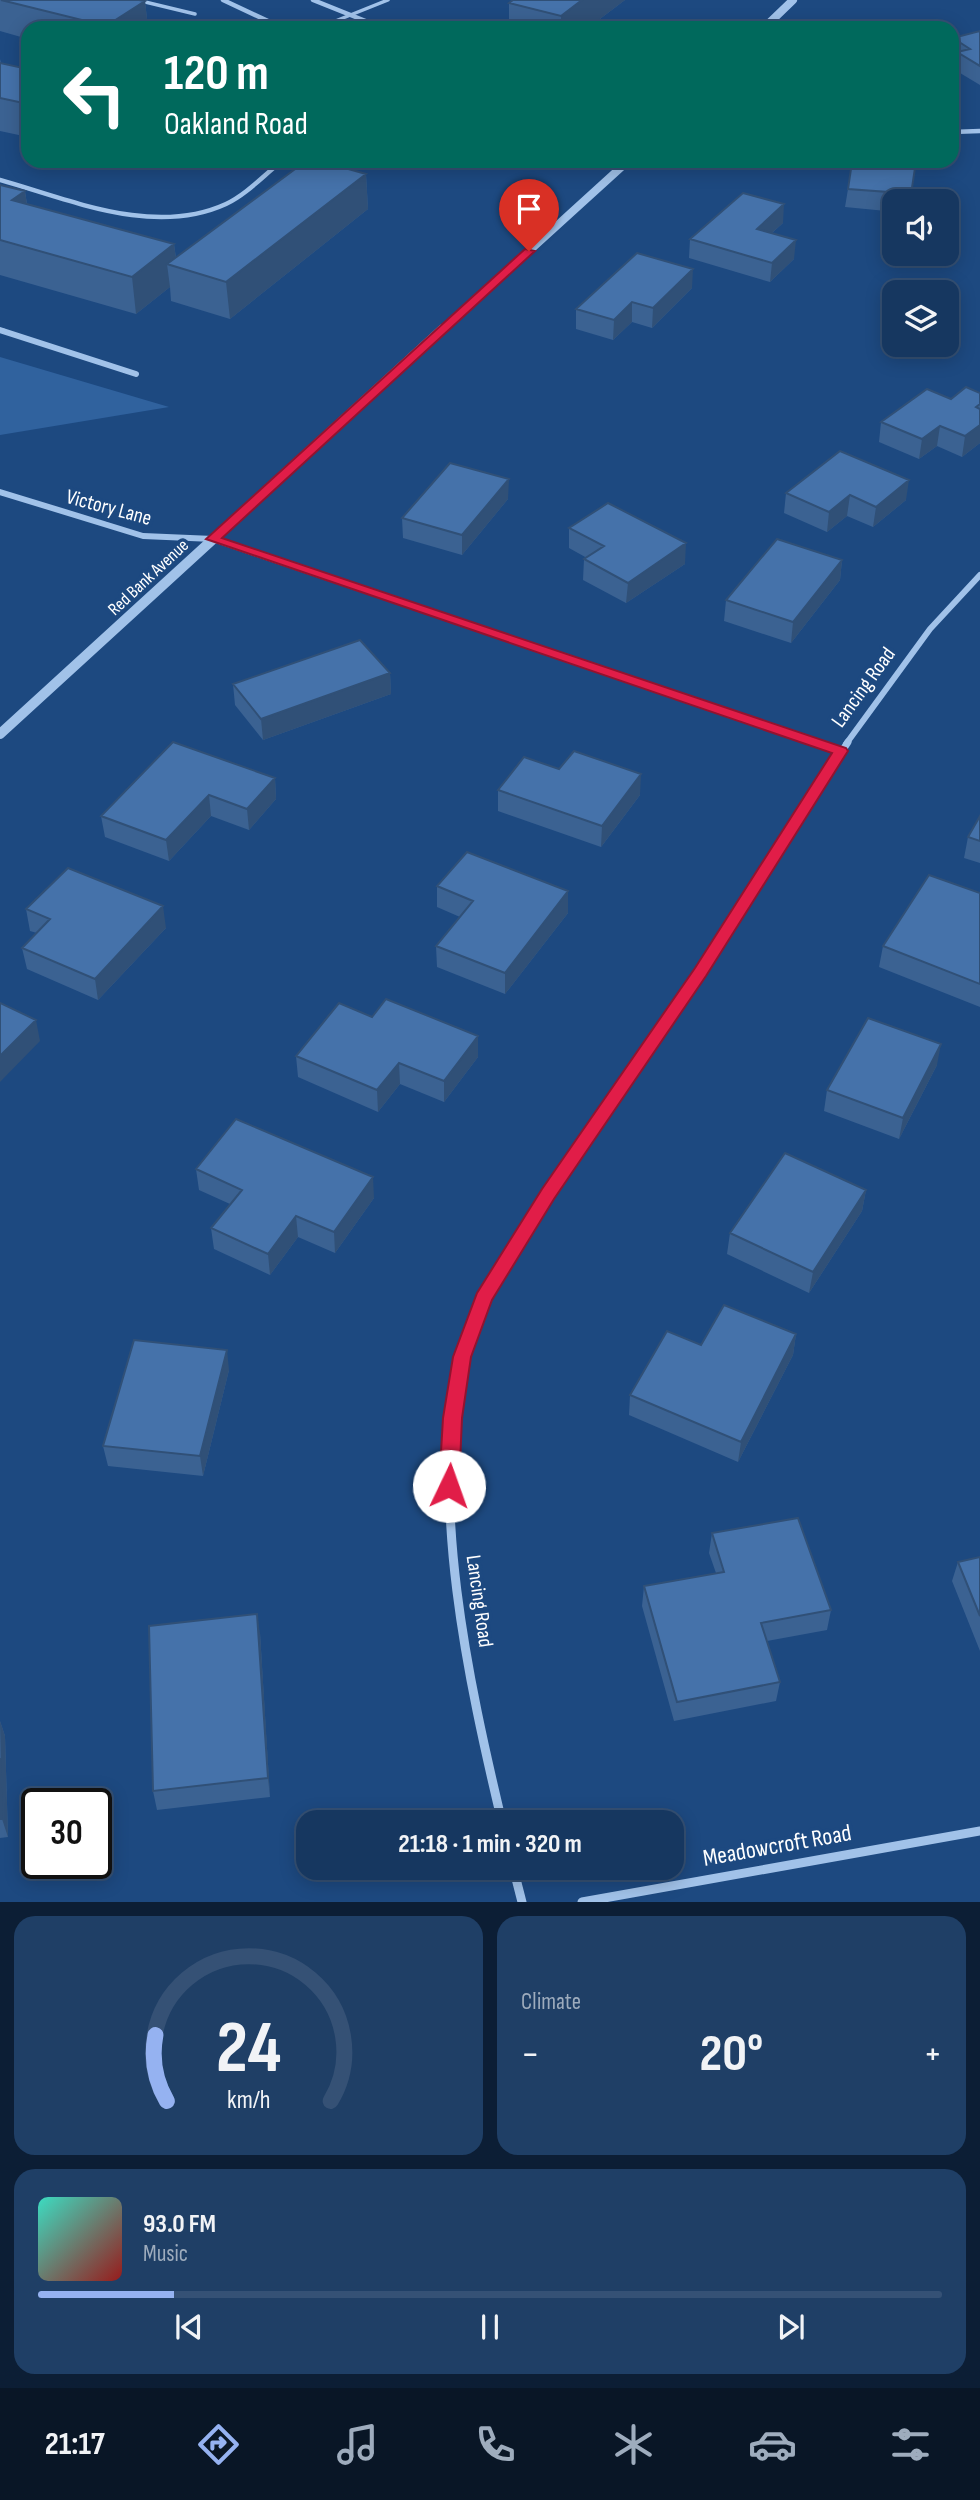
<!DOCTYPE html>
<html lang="en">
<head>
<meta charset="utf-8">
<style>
	:root { --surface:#163760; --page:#1f3f66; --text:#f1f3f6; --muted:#9eacbd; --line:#355175; --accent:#95b2f1 }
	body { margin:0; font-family:"Sofia Sans Condensed",sans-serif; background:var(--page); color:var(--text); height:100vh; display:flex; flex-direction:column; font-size:26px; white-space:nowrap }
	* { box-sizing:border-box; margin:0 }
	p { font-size:23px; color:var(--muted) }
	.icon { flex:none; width:38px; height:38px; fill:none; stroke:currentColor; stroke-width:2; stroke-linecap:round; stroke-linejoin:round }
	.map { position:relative; height:1902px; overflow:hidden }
	.panel { display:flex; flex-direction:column; gap:14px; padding:14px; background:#0c1e35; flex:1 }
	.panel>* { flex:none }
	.top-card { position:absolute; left:21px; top:21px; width:938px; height:147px; border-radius:21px; box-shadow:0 4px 18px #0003,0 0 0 2px var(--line); background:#00695c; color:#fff; overflow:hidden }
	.buttons { position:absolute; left:882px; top:189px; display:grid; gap:14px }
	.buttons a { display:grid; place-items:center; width:77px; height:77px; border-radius:14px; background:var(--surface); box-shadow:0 4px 18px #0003,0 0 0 2px var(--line); font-size:35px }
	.speed { position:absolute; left:21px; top:1788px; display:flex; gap:14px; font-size:35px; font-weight:700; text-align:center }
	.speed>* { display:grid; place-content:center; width:91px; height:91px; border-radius:50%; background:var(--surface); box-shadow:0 4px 18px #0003,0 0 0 2px var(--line); line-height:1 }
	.speed .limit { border:4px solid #111; border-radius:10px; background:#fff; color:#111 }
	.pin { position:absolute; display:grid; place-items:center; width:60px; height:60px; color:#fff; margin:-72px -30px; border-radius:50% 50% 50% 0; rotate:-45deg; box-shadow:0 0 7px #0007 }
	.pin .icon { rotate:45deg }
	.me { position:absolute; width:77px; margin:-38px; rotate:3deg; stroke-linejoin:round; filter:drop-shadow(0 0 5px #0008) }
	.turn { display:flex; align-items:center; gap:24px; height:147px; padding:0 28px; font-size:32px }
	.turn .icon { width:91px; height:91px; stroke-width:2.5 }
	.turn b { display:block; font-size:49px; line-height:60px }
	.big { font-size:52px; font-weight:700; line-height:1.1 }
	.panel .widget { flex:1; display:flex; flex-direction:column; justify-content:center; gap:10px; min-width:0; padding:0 24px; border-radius:21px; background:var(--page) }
	.panel .dial { align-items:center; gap:0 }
	.dial svg { height:182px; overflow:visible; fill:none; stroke:var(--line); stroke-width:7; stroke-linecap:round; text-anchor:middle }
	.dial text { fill:var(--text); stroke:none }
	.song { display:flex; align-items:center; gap:21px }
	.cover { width:84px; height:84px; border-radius:10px; background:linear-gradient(135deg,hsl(170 70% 55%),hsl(0 70% 35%)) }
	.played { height:7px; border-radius:4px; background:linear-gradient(90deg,var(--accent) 15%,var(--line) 15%) }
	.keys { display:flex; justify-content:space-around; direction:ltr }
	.heat { display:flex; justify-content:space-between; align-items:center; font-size:38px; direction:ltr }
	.panel .tiles { flex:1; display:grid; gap:14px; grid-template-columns:1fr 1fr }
	.widget:last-child { grid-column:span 2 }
	.trip { position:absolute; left:296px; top:1810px; width:388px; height:70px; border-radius:21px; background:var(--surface); box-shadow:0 4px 18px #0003,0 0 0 2px var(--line); font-weight:700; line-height:70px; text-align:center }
	.tab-bar { display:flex; height:112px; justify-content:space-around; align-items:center; background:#091626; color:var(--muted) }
	.tab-bar .icon { width:49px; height:49px }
	.tab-bar .current { color:var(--accent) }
	.tab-bar b { font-size:32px; color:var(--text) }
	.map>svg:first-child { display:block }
</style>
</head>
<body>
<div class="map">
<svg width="980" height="1902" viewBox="0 0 980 1902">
	<rect width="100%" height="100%" fill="#1d4980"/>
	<path fill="#30629e" d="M 0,357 L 169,407 L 0,435 Z"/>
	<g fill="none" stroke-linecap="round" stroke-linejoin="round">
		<path stroke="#a1c2e9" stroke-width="3.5" d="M 137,0 L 195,14
			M 318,28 L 388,0"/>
		<path stroke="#a1c2e9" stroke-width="4.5" d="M 223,0 L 283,28
			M 313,0 L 383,28
			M 952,132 L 980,131
			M 0,180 C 71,200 154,237 226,204 C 247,194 264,175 282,161
			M 0,330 L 4,331"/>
		<path stroke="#a1c2e9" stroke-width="6" d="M 0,330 L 136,374
			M 0,492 L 143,536 L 213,539 L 819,744
			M 846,744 L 930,629 L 980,575"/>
		<path stroke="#a1c2e9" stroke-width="7" d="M 814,742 L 841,751
			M 508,1259 L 548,1194 L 700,972 L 848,742"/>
		<path stroke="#a1c2e9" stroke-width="9" d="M 502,1822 C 469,1684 428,1498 462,1358 C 471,1322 490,1289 509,1257
			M 513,1867 L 522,1902
			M 582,1902 L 980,1831"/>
		<path stroke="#a1c2e9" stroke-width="8" d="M 764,28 L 793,0
			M 441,331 L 628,161"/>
		<path stroke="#a1c2e9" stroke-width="10" d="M 0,734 L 443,329"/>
	</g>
	<path fill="#3b6292" d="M 0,0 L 145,1 L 148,28 L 28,28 L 28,39 L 0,31 Z
		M 625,0 L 588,28 L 509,28 L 509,3 Z
		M 980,31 L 980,85 L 955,70 L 956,60 L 952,57 L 953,38 Z
		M 0,59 L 1,63 L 28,69 L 28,137 L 0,131 Z
		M 152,161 L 188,161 L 178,168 Z
		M 915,168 L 894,201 L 894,220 L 885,219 L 886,211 L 845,207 L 848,189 Z
		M 366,174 L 368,209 L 230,319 L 171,301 L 170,287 L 136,314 L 0,275 L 0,185 L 25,191 L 27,204 L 174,244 L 176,258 Z
		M 783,223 L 772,233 L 794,259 L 770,282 L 689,258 L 690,239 Z
		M 692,288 L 652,328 L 632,322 L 613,340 L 576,329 L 576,309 Z
		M 980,393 L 980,443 L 962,457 L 937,446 L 919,459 L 879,442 L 881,422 L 951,399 Z
		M 840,451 L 906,500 L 873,527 L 847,516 L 827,532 L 784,513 L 786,493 Z
		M 508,499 L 462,555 L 403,538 L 402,518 Z
		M 569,528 L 685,564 L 626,603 L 583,580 L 584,559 L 587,558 L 569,548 Z
		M 842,560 L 840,580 L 791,643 L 724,621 L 726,600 Z
		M 390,673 L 391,694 L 263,740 L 235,705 L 233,684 Z
		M 275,778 L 276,799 L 249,830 L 211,816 L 169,861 L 105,837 L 101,816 Z
		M 498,790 L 640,795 L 601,847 L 498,811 Z
		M 980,816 L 980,863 L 964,858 L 968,837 Z
		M 437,886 L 568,891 L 568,913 L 505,994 L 437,967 L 436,946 L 460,917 L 437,907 Z
		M 980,893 L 980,1007 L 879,967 L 883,946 Z
		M 26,909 L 166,928 L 98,1000 L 27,969 L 22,948 L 37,933 L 30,931 Z
		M 372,1017 L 478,1036 L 478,1057 L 444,1102 L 400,1084 L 378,1112 L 298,1077 L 296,1056 Z
		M 937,1065 L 899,1139 L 824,1111 L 827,1090 Z
		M 196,1169 L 374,1198 L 335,1253 L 298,1237 L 270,1275 L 214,1249 L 211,1228 L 230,1204 L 199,1190 Z
		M 866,1190 L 862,1211 L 809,1293 L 727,1254 L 730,1233 Z
		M 796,1334 L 793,1355 L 738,1462 L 629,1415 L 630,1395 L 701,1345 Z
		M 229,1370 L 203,1476 L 108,1466 L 103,1446 Z
		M 712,1533 L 831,1610 L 827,1630 L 767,1641 L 780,1682 L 776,1701 L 674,1721 L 642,1606 L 644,1586 L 716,1573 L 709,1553 Z
		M 980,1557 L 980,1651 L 952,1581 L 958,1562 Z
		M 260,1633 L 270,1797 L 157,1810 L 153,1791 Z
		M 0,1721 L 5,1736 L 8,1837 L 0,1838 Z"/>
	<path fill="#305077" d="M 582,0 L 625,0 L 588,28 L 561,28 L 561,16 Z
		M 145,1 L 148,28 L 106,28 L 106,26 Z
		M 178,161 L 188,161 L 178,168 Z
		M 366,174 L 368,209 L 230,319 L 226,282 Z
		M 25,191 L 30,227 L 12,200 Z
		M 784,204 L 783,223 L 755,248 L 757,229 Z
		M 796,240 L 794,259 L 770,282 L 772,263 Z
		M 174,244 L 177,267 L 167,264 L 170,287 L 136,314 L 132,277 Z
		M 693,269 L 692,288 L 652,328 L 653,308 Z
		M 632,302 L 632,322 L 613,340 L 614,320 Z
		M 980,425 L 980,443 L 962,457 L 965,436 Z
		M 940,426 L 937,446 L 919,459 L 922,439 Z
		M 509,479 L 508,499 L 462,555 L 462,535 Z
		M 909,480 L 906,500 L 873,527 L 876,507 Z
		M 850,495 L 847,516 L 827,532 L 829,512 Z
		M 686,543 L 685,564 L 626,603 L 628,583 Z
		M 842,560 L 840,580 L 791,643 L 793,622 Z
		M 390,673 L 391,694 L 263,740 L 261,719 Z
		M 641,774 L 640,795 L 601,847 L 602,826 Z
		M 275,778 L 276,799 L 249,830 L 247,809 Z
		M 209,795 L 211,816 L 169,861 L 166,840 Z
		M 568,891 L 568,913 L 505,994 L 505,973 Z
		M 163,906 L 166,928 L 98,1000 L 95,979 Z
		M 36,1020 L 40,1041 L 0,1082 L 0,1056 Z
		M 478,1036 L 478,1057 L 444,1102 L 444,1081 Z
		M 941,1044 L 937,1065 L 899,1139 L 903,1118 Z
		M 399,1063 L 400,1084 L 378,1112 L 377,1090 Z
		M 373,1177 L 374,1198 L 335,1253 L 334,1232 Z
		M 866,1190 L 862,1211 L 809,1293 L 813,1272 Z
		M 296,1216 L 298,1237 L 270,1275 L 268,1254 Z
		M 796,1334 L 793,1355 L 738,1462 L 741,1442 Z
		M 227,1350 L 229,1370 L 203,1476 L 200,1456 Z
		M 257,1614 L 260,1633 L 270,1797 L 268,1778 Z
		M 0,1721 L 5,1736 L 8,1837 L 2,1819 Z"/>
	<path fill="#4572aa" stroke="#305077" stroke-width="2" d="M 1,0 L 139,0 L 145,1 L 106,26 Z
		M 513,0 L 582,0 L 561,16 L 509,3 Z
		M 264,22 L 287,28 L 255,28 Z
		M 980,31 L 980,66 L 957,52 L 970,49 L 953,38 Z
		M 0,63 L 28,69 L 28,104 L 0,98 Z
		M 306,161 L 320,161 L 366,174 L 226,282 L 167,264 Z
		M 852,162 L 915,168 L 910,201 L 887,200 L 888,192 L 848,189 Z
		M 0,185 L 25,191 L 12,200 L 174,244 L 132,277 L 0,240 Z
		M 743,193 L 784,204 L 757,229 L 796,240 L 772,263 L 690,239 Z
		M 637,253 L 693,269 L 653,308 L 632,302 L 614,320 L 576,309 Z
		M 966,387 L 980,393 L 980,404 L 976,407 L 980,409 L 980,425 L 965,436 L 940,426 L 922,439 L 881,422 L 927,389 L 951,399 Z
		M 840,451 L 909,480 L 876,507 L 850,495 L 829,512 L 786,493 Z
		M 450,463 L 509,479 L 462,535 L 402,518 Z
		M 608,503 L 686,543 L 628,583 L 584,559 L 604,546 L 569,528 Z
		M 777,539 L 842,560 L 793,622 L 726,600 Z
		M 360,640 L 390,673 L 261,719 L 233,684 Z
		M 173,742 L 275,778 L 247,809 L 209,795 L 166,840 L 101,816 Z
		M 574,751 L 641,774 L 602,826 L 498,790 L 524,757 L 559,769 Z
		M 980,816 L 980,841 L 968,837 Z
		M 467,852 L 568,891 L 505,973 L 436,946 L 473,901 L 437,886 Z
		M 68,868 L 163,906 L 95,979 L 22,948 L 50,919 L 26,909 Z
		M 929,875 L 980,893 L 980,984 L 883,946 Z
		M 386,999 L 478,1036 L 444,1081 L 399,1063 L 377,1090 L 296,1056 L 339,1003 L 372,1017 Z
		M 0,1003 L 36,1020 L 0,1056 Z
		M 868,1018 L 941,1044 L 903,1118 L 827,1090 Z
		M 236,1119 L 373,1177 L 334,1232 L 296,1216 L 268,1254 L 211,1228 L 242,1190 L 196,1169 Z
		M 785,1153 L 866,1190 L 813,1272 L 730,1233 Z
		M 724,1305 L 796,1334 L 741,1442 L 630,1395 L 667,1331 L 701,1345 Z
		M 134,1340 L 227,1350 L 200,1456 L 103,1446 Z
		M 798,1518 L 831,1610 L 761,1623 L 780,1682 L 677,1702 L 644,1586 L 724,1572 L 712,1533 Z
		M 980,1557 L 980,1616 L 958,1562 Z
		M 257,1614 L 268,1778 L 153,1791 L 149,1626 Z
		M 0,1758 L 2,1819 L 0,1819 Z"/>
	<path fill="#e11d48" stroke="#92132f" stroke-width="2" d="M 525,249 L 535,251 L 222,538 L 846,748 L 848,751 L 706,976 L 554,1199 L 492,1300 L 471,1357 L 462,1418 L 459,1486 L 456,1492 L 449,1494 L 442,1492 L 439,1486 L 443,1418 L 453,1357 L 477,1293 L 542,1189 L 695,968 L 832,753 L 206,539 Z"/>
	<g text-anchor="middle" stroke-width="7" stroke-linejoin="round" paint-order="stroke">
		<g font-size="18" fill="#fff" stroke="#1d4980">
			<text transform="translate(148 577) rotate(-43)" y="6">Red Bank Avenue</text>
		</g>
		<g font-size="21" fill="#fff" stroke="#1d4980">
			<text transform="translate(109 507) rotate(15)" y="7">Victory Lane</text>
			<text transform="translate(863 687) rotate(-54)" y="7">Lancing Road</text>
			<text transform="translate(480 1601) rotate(82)" y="7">Lancing Road</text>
		</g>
		<g font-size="24" fill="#fff" stroke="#1d4980">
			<text transform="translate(777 1845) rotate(-10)" y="8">Meadowcroft Road</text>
		</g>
	</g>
</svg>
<div class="buttons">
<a><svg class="icon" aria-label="sound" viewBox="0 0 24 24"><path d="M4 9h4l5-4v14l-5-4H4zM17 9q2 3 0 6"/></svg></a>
<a><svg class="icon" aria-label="layers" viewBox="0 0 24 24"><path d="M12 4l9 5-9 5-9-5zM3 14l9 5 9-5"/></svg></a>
</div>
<div class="speed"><div class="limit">30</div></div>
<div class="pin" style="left:529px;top:251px;background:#d93025"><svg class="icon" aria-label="arrive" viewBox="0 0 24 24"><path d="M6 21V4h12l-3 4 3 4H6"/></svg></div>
<svg class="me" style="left:449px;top:1486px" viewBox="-20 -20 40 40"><circle r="19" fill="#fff"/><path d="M0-13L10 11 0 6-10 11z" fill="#e11d48"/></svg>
<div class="trip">21:18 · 1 min · 320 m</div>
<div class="top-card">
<div class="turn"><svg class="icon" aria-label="left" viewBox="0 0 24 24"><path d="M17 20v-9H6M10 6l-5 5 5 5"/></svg><div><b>120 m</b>Oakland Road</div></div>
</div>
</div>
<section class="panel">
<div class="tiles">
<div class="widget dial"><svg viewBox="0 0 100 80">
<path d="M14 69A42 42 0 1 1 86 69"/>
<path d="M14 69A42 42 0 0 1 9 40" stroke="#95b2f1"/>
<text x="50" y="56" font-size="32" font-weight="700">24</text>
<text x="50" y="72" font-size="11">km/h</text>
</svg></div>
<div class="widget"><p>Climate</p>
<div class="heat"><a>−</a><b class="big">20°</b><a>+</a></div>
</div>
<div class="widget">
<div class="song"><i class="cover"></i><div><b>93.0 FM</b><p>Music</p></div></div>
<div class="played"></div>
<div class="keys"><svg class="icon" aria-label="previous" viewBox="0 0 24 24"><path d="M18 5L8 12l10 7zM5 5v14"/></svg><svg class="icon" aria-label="pause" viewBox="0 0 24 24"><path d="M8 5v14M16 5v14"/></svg><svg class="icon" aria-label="next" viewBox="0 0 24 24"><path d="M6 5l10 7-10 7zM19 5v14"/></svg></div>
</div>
</div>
</section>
<nav class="tab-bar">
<b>21:17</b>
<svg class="icon current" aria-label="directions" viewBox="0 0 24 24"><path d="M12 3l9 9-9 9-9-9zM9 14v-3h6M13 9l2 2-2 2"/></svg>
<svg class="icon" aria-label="music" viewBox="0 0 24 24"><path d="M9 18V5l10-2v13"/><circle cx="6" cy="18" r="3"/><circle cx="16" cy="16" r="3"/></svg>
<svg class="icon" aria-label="phone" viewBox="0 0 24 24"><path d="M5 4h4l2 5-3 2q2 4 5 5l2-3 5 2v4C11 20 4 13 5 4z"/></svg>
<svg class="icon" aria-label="climate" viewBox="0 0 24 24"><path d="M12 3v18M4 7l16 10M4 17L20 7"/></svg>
<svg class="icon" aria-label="car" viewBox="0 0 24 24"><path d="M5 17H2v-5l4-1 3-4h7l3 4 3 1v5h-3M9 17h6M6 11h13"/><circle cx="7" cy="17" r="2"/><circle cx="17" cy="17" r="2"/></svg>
<svg class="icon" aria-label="filters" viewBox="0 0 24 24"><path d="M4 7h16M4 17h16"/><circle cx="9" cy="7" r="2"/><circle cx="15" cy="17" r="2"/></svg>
</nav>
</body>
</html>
